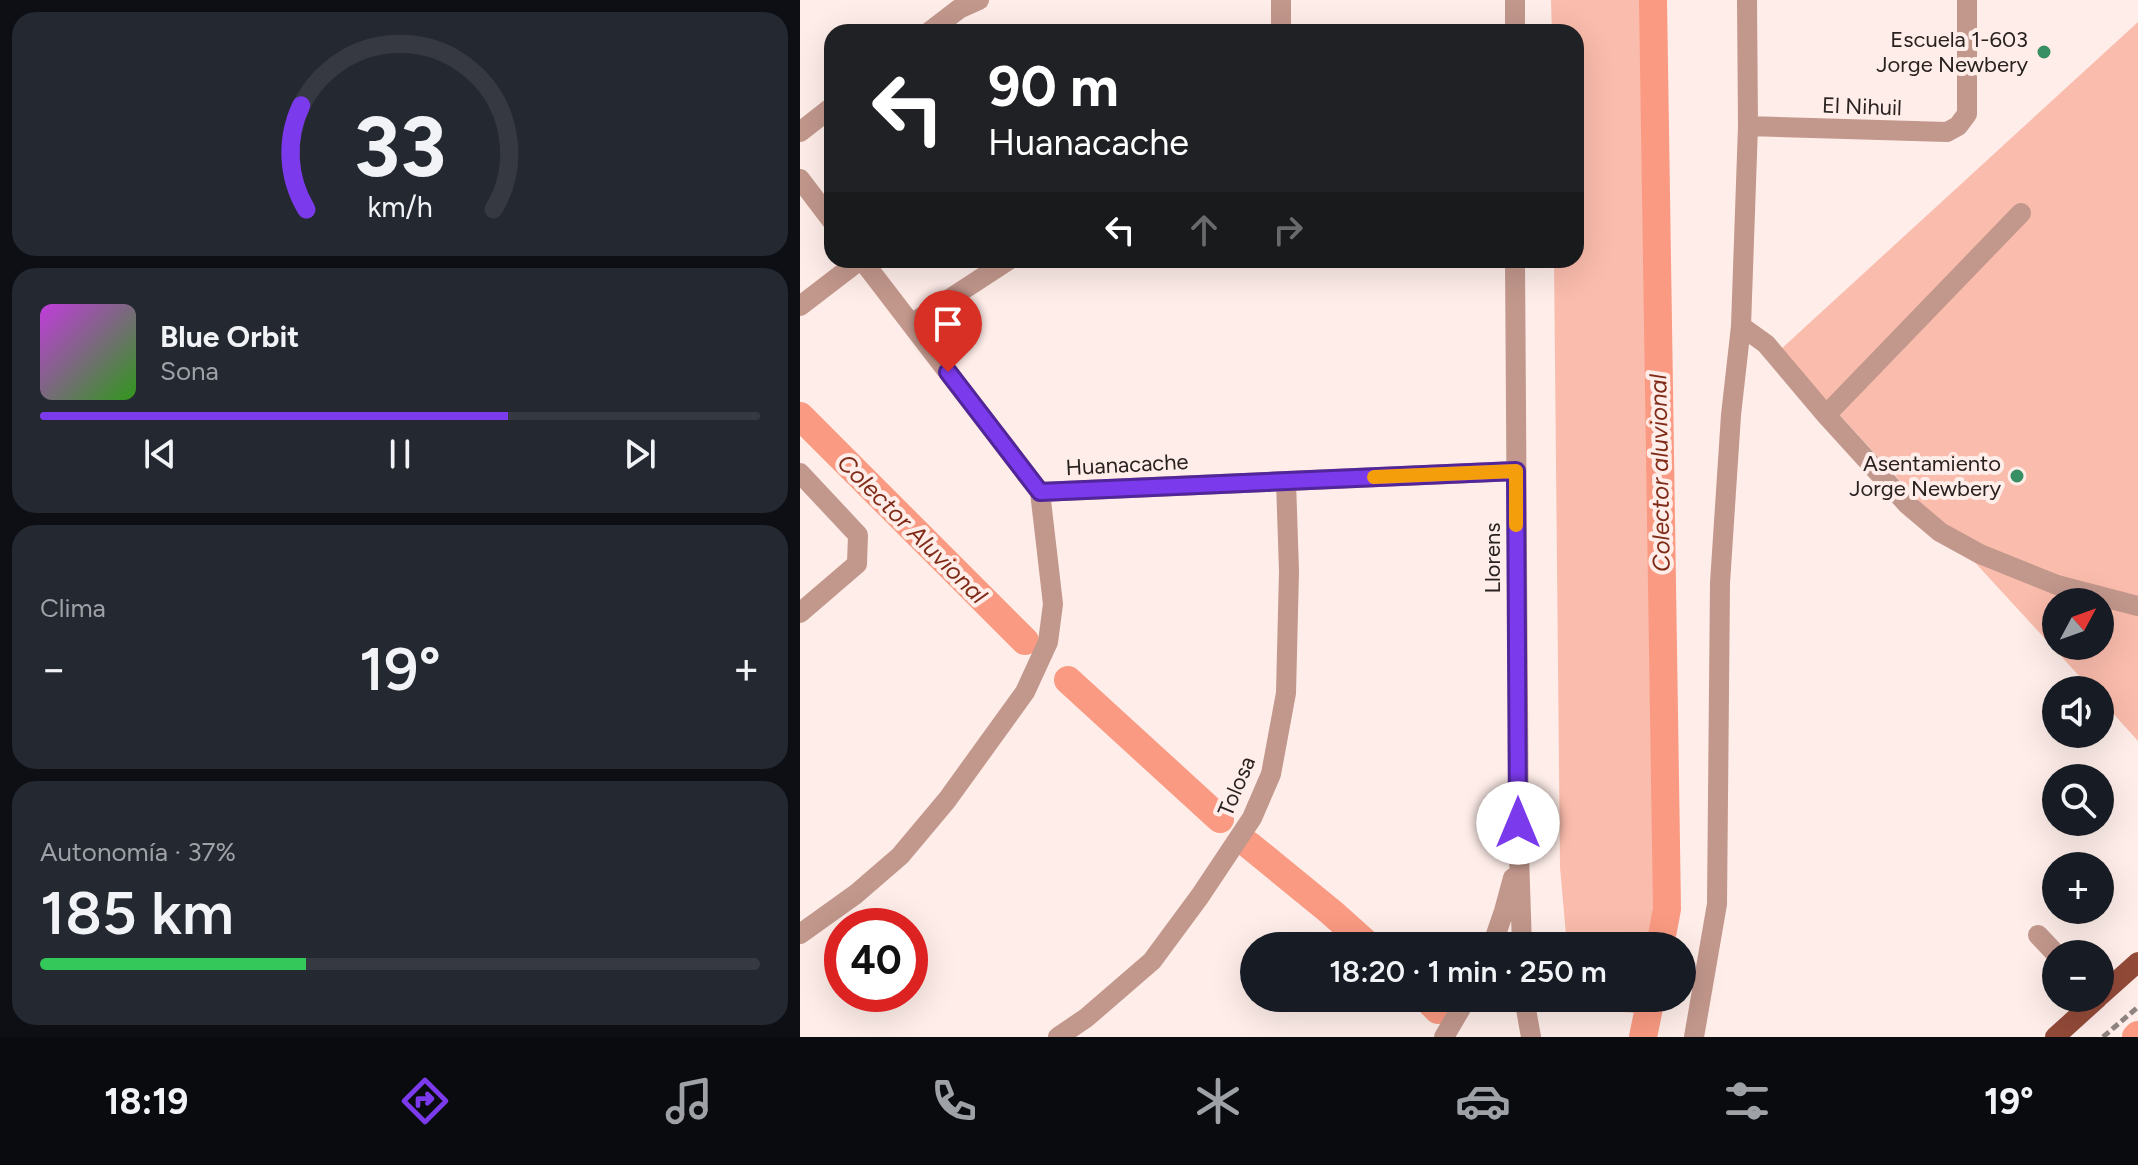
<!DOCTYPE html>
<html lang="es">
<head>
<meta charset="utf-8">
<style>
	:root { --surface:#171b24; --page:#242831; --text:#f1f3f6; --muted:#9ea1a6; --line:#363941; --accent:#7c3aed }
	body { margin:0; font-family:Figtree,sans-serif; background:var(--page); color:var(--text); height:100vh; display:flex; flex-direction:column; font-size:30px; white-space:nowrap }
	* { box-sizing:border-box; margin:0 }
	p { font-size:26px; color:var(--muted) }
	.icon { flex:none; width:44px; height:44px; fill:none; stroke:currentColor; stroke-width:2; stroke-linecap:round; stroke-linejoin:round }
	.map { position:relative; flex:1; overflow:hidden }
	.drawer { display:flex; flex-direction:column; gap:12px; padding:12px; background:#0d0f14; width:800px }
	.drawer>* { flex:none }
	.banner { position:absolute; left:24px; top:24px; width:760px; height:244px; border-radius:24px; box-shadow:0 8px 32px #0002; background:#202124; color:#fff; overflow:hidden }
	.needle { width:52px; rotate:49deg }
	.tools { position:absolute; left:1242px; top:588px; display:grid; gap:16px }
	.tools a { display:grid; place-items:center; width:72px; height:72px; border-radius:50%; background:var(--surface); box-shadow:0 8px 32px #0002; font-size:40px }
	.speed { position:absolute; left:24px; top:908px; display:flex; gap:16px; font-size:40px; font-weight:700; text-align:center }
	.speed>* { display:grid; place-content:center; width:104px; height:104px; border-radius:50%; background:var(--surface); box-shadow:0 8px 32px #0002; line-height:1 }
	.speed .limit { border:12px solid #d22; background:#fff; color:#111 }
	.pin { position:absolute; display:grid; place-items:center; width:68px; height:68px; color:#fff; margin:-82px -34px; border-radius:50% 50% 50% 0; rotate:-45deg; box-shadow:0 0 8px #0007 }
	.pin .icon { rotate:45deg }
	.me { position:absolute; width:88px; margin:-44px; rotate:0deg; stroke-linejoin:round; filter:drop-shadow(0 0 6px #0008) }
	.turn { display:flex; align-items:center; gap:28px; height:168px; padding:0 32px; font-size:36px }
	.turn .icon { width:104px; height:104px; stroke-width:2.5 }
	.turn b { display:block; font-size:56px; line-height:68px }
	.lanes { display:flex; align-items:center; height:76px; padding:0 32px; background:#0003; justify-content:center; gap:40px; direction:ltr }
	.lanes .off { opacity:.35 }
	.big { font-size:60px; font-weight:600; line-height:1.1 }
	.drawer .widget { flex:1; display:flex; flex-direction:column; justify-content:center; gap:12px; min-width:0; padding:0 28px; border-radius:24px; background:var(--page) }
	.drawer .dial { align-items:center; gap:0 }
	.dial svg { height:208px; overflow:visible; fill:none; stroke:var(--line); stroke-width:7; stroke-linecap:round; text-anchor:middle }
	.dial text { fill:var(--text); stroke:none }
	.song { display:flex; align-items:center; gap:24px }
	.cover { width:96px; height:96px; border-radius:12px; background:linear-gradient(135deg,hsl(290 70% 55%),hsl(110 70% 35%)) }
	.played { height:8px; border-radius:4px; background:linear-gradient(90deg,var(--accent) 65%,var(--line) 65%) }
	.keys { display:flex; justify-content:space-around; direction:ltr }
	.heat { display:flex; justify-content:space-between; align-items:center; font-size:44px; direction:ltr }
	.charge { height:12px; border-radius:6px; background:linear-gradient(90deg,#34c759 37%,var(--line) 0) }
	.trip { position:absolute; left:440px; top:932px; width:456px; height:80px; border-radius:40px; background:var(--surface); box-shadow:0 8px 32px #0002; font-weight:600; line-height:80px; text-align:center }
	.tab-bar { display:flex; height:128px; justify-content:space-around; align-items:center; background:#090b0e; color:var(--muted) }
	.tab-bar .icon { width:56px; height:56px }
	.tab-bar .on { color:var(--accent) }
	.tab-bar b { font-size:36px; color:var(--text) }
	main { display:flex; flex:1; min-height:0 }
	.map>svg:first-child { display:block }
</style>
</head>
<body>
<main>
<section class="drawer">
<div class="widget dial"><svg viewBox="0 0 100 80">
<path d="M14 69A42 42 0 1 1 86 69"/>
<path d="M14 69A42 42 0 0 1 12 29" stroke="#7c3aed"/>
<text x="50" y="56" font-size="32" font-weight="700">33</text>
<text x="50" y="72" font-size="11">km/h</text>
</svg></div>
<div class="widget">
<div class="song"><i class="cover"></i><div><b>Blue Orbit</b><p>Sona</p></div></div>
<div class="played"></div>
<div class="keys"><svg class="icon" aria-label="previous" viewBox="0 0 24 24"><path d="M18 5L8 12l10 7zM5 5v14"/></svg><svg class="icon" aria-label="pause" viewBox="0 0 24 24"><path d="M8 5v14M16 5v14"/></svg><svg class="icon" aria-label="next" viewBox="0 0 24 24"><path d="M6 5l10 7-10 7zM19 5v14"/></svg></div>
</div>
<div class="widget"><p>Clima</p>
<div class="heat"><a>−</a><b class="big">19°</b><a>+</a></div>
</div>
<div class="widget"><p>Autonomía · 37%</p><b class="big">185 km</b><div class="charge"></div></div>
</section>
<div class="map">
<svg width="1338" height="1037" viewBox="0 0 1338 1037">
	<rect width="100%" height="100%" fill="#feede9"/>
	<path fill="#fabcac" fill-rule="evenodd" d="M 751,0 L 844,0 L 877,922 L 873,946 L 767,946 L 760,867 L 754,260 L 776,260 L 776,32 L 752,32 Z
		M 1338,22 L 1338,741 L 1300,699 L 1300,690 L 1292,690 L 980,350 ZM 1256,602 L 1300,602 L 1300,646 L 1256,646 Z
		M 772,998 L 863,998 L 860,1015 L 773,1008 Z"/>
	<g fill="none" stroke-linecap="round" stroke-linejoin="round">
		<path stroke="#fa9a82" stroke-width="28" d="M 853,0 L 867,909 L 860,946
			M 0,416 L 225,641
			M 268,680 L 420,819
			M 449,845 L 531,912 L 569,946
			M 626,998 L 638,1010
			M 843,1037 L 851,998
			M 1336,1037 L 1338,1035"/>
		<path stroke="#908481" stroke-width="5" stroke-dasharray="8 4" stroke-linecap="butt" d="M 1303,1037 L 1338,1007"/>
		<path stroke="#c2978c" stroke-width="20" d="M 481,0 L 481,32
			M 715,0 L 715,32
			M 129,32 L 159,9 L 179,0
			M 948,126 L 1147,132 L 1158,126 L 1167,114 L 1167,0
			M 0,132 L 32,107
			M 0,179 L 32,221
			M 62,260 L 240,492
			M 715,260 L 719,855 L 722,946
			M 0,306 L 60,260
			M 111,324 L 209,260
			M 941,326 L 966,344 L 1026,415 L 1107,504 L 1140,532 L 1180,554 L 1257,585 L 1338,606
			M 1026,415 L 1221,213
			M 0,473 L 58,535 L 57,564 L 0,613
			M 240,492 L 716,471
			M 0,934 L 56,894 L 100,856 L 147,800 L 225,692 L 248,642 L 253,604 L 240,492
			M 1238,935 L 1256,954
			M 692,946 L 704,911 L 713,878
			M 724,998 L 731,1037
			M 258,1037 L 286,1018 L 352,961 L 400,896 L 452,818 L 471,774 L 486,693 L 489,571 L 486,481
			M 644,1037 L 667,998
			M 894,1037 L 917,904 L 920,583 L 931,415 L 941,326 L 948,126 L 947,0"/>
		<path stroke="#934a38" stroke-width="20" d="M 1300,996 L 1338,962
			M 1255,1037 L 1298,998"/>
	</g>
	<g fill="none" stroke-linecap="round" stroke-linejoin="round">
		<defs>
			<path id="route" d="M 148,372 L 240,492 L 716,471 L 718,823"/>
		</defs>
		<use href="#route" stroke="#51269a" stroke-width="20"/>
		<use href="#route" stroke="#7c3aed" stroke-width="14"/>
		<path stroke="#f59e0b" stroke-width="14" d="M 574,477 L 716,471 L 716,525"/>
	</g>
	<g fill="#378f63" stroke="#feede9" stroke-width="3">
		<circle cx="1244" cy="52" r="8"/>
		<circle cx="1217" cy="476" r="8"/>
	</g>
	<g text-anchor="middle" stroke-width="8" stroke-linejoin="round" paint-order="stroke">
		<g font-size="22" fill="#292220" stroke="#feede9" text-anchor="end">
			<text x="1228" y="47">Escuela 1-603<tspan x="1228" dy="25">Jorge Newbery</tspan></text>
			<text x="1201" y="471">Asentamiento<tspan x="1201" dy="25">Jorge Newbery</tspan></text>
		</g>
		<g font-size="22" fill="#292220" stroke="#feede9">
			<text transform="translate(1062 106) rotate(2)" y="8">El Nihuil</text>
			<text transform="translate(327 464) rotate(-3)" y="8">Huanacache</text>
			<text transform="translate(692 558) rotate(-90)" y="8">Llorens</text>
			<text transform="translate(436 786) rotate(-67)" y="8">Tolosa</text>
		</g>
		<g font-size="24" font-style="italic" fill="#7f2b17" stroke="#feede9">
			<text transform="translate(860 473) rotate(-91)" y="8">Colector aluvional</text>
			<text transform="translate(112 529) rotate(45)" y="8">Colector Aluvional</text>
		</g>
	</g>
</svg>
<div class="tools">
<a><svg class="needle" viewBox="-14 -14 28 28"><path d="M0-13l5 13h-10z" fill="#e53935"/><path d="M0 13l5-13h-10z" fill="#9ea1a6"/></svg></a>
<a><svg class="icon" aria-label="sound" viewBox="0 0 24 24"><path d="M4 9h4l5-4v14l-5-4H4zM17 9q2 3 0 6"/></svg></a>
<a><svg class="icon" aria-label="search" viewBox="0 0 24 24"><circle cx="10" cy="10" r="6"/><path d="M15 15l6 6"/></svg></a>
<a>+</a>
<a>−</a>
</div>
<div class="speed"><div class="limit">40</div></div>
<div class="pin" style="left:148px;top:372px;background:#d93025"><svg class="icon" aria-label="arrive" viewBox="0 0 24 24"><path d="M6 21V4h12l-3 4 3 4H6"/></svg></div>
<svg class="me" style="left:718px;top:823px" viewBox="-20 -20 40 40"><circle r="19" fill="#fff"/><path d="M0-13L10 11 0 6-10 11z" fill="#7c3aed"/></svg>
<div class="trip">18:20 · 1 min · 250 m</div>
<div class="banner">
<div class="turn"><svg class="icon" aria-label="left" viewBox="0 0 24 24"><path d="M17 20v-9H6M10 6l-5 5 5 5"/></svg><div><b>90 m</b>Huanacache</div></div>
<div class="lanes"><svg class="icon" aria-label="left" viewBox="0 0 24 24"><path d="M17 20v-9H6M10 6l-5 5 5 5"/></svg><svg class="icon off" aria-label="ahead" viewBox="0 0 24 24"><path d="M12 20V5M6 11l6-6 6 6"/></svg><svg class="icon off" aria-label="right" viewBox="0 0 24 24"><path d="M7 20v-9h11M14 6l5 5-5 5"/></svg></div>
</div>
</div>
</main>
<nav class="tab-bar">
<b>18:19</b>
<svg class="icon on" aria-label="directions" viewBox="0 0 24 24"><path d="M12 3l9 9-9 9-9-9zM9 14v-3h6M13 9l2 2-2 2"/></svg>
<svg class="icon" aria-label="music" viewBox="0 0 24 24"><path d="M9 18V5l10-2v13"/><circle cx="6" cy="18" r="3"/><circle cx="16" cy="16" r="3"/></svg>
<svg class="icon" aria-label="phone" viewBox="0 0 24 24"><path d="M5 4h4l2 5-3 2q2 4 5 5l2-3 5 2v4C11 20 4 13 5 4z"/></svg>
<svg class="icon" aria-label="climate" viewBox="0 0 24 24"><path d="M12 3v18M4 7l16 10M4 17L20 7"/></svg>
<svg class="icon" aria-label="car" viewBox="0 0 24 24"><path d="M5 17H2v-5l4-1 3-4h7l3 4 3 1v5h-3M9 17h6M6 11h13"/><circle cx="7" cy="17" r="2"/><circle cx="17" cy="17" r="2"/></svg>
<svg class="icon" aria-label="filters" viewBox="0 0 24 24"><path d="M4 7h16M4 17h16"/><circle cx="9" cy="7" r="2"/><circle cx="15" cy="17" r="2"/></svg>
<b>19°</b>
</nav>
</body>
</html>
